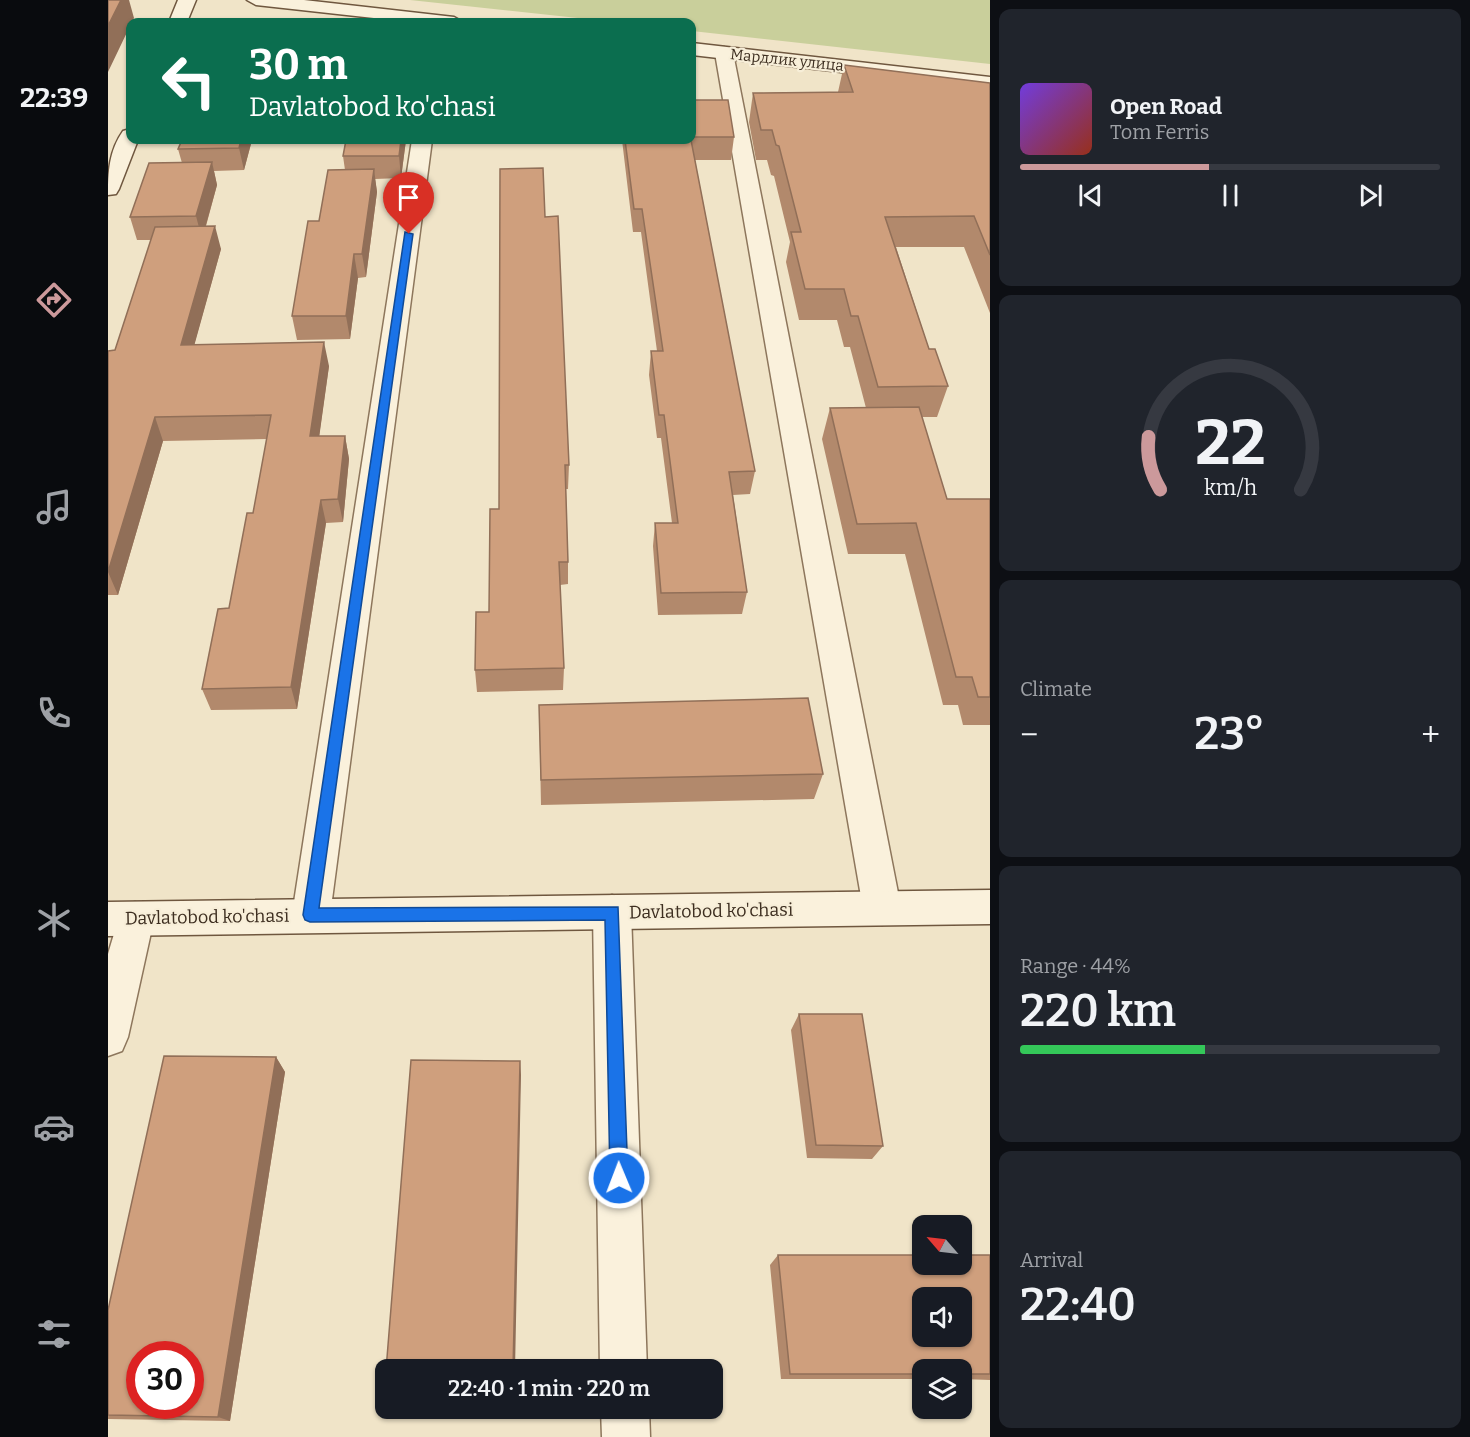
<!DOCTYPE html>
<html lang="en">
<head>
<meta charset="utf-8">
<style>
	:root { --surface:#171b24; --page:#20242c; --text:#f1f3f6; --muted:#9ea1a6; --line:#363941; --accent:#cc999b }
	body { margin:0; font-family:Bitter,serif; background:var(--page); color:var(--text); height:100vh; display:flex; flex-direction:column; font-size:22px; white-space:nowrap }
	* { box-sizing:border-box; margin:0 }
	p { font-size:20px; color:var(--muted) }
	.icon { flex:none; width:33px; height:33px; fill:none; stroke:currentColor; stroke-width:2; stroke-linecap:round; stroke-linejoin:round }
	.map { position:relative; flex:1; overflow:hidden }
	.sheet { display:flex; flex-direction:column; gap:9px; padding:9px; background:#0d0f14; width:480px }
	.sheet>* { flex:none }
	.guide { position:absolute; left:18px; top:18px; width:570px; height:126px; border-radius:12px; box-shadow:0 2px 4px #0004; background:#0b6e4f; color:#fff; overflow:hidden }
	.needle { width:39px; rotate:298deg }
	.fabs { position:absolute; left:804px; top:1215px; display:grid; gap:12px }
	.fabs a { display:grid; place-items:center; width:60px; height:60px; border-radius:12px; background:var(--surface); box-shadow:0 2px 4px #0004; font-size:30px }
	.speed { position:absolute; left:18px; top:1341px; display:flex; gap:12px; font-size:30px; font-weight:700; text-align:center }
	.speed>* { display:grid; place-content:center; width:78px; height:78px; border-radius:50%; background:var(--surface); box-shadow:0 2px 4px #0004; line-height:1 }
	.speed .limit { border:9px solid #d22; background:#fff; color:#111 }
	.pin { position:absolute; display:grid; place-items:center; width:51px; height:51px; color:#fff; margin:-62px -26px; border-radius:50% 50% 50% 0; rotate:-45deg; box-shadow:0 0 6px #0007 }
	.pin .icon { rotate:45deg }
	.me { position:absolute; width:66px; margin:-33px; rotate:359deg; stroke-linejoin:round; filter:drop-shadow(0 0 4px #0008) }
	.turn { display:flex; align-items:center; gap:21px; height:126px; padding:0 24px; font-size:27px }
	.turn .icon { width:78px; height:78px; stroke-width:2.5 }
	.turn b { display:block; font-size:42px; line-height:51px }
	.big { font-size:45px; font-weight:600; line-height:1.1 }
	.sheet .tile { flex:1; display:flex; flex-direction:column; justify-content:center; gap:9px; min-width:0; padding:0 21px; border-radius:12px; background:var(--page) }
	.sheet .dial { align-items:center; gap:0 }
	.dial svg { height:156px; overflow:visible; fill:none; stroke:var(--line); stroke-width:7; stroke-linecap:round; text-anchor:middle }
	.dial text { fill:var(--text); stroke:none }
	.song { display:flex; align-items:center; gap:18px }
	.cover { width:72px; height:72px; border-radius:9px; background:linear-gradient(135deg,hsl(260 70% 55%),hsl(10 70% 35%)) }
	.played { height:6px; border-radius:3px; background:linear-gradient(90deg,var(--accent) 45%,var(--line) 45%) }
	.keys { display:flex; justify-content:space-around; direction:ltr }
	.heat { display:flex; justify-content:space-between; align-items:center; font-size:33px; direction:ltr }
	.charge { height:9px; border-radius:4px; background:linear-gradient(90deg,#34c759 44%,var(--line) 0) }
	.trip { position:absolute; left:267px; top:1359px; width:348px; height:60px; border-radius:12px; background:var(--surface); box-shadow:0 2px 4px #0004; font-weight:600; line-height:60px; text-align:center }
	main { display:flex; flex:1; min-height:0 }
	.tab-bar { display:flex; flex-direction:column; width:108px; justify-content:space-around; align-items:center; background:#090b0e; color:var(--muted) }
	.tab-bar .icon { width:42px; height:42px }
	.tab-bar .active { color:var(--accent) }
	.tab-bar b { font-size:27px; color:var(--text) }
	.map>svg:first-child { display:block }
</style>
</head>
<body>
<main>
<nav class="tab-bar">
<b>22:39</b>
<svg class="icon active" aria-label="directions" viewBox="0 0 24 24"><path d="M12 3l9 9-9 9-9-9zM9 14v-3h6M13 9l2 2-2 2"/></svg>
<svg class="icon" aria-label="music" viewBox="0 0 24 24"><path d="M9 18V5l10-2v13"/><circle cx="6" cy="18" r="3"/><circle cx="16" cy="16" r="3"/></svg>
<svg class="icon" aria-label="phone" viewBox="0 0 24 24"><path d="M5 4h4l2 5-3 2q2 4 5 5l2-3 5 2v4C11 20 4 13 5 4z"/></svg>
<svg class="icon" aria-label="climate" viewBox="0 0 24 24"><path d="M12 3v18M4 7l16 10M4 17L20 7"/></svg>
<svg class="icon" aria-label="car" viewBox="0 0 24 24"><path d="M5 17H2v-5l4-1 3-4h7l3 4 3 1v5h-3M9 17h6M6 11h13"/><circle cx="7" cy="17" r="2"/><circle cx="17" cy="17" r="2"/></svg>
<svg class="icon" aria-label="filters" viewBox="0 0 24 24"><path d="M4 7h16M4 17h16"/><circle cx="9" cy="7" r="2"/><circle cx="15" cy="17" r="2"/></svg>
</nav>
<div class="map">
<svg width="882" height="1437" viewBox="0 0 882 1437">
	<rect width="100%" height="100%" fill="#f0e4c8"/>
	<path fill="#c9cf9b" d="M 302,0 L 882,0 L 882,64 L 584,31 L 584,22 L 507,22 Z"/>
	<g fill="none" stroke-linecap="round" stroke-linejoin="round">
		<defs>
			<path id="street" d="M 616,47 L 625,53 L 793,908 L 787,920 L 774,925 L 761,920 L 755,908 L 607,53 Z
				M 304,140 L 324,140 L 222,915 L 216,927 L 203,932 L 190,927 L 184,915 Z
				M 504,895 L 517,900 L 523,912 L 539,1370 L 492,1370 L 485,912 L 491,900 Z
				M 27,902 L 40,907 L 46,919 L 20,1037 L 14,1051 L 0,1056 L 0,954 L 14,907 Z
				M 493,1408 L 541,1408 L 542,1437 L 494,1437 Z"/>
			<path id="secondary" d="M 70,0 L 88,0 L 79,22 L 61,22 Z
				M 139,0 L 196,0 L 346,17 L 355,22 L 302,22 L 148,5 Z
				M 584,43 L 882,77 L 882,89 L 584,55 Z
				M 22,129 L 22,140 L 30,140 L 11,189 L 8,194 L 0,195 C 0,172 1,151 15,131 Z
				M 882,890 L 882,924 L 0,936 L 0,902 Z"/>
		</defs>
		<use href="#street" stroke="#8d765c" stroke-width="3"/>
		<use href="#secondary" stroke="#6f573f" stroke-width="3"/>
		<use href="#street" fill="#faf1dc" fill-rule="evenodd"/>
		<use href="#secondary" fill="#faf1dc" fill-rule="evenodd"/>
	</g>
	<path fill="#b2896c" d="M 736,65 L 882,83 L 882,313 L 856,247 L 788,247 L 821,349 L 840,386 L 829,417 L 814,417 L 839,499 L 882,499 L 882,725 L 855,725 L 850,705 L 835,705 L 797,554 L 740,554 L 714,439 L 722,408 L 758,408 L 742,347 L 736,347 L 729,320 L 691,320 L 678,262 L 682,242 L 666,176 L 663,175 L 659,160 L 648,160 L 641,122 L 645,93 L 730,92 Z
		M 584,93 L 585,100 L 626,137 L 623,160 L 587,160 L 647,471 L 642,494 L 625,495 L 639,592 L 634,614 L 550,615 L 545,546 L 547,523 L 564,523 L 553,438 L 549,438 L 541,375 L 543,351 L 549,351 L 533,232 L 525,232 L 514,140 L 584,140 Z
		M 74,140 L 144,140 L 136,170 L 106,171 L 109,185 L 98,226 L 113,249 L 86,345 L 221,366 L 211,436 L 237,436 L 241,459 L 235,522 L 218,523 L 189,709 L 103,710 L 94,689 L 121,608 L 145,513 L 159,439 L 55,441 L 10,595 L 0,595 L 0,351 L 7,350 L 43,240 L 29,240 L 22,217 L 74,163 L 70,149 Z
		M 238,140 L 298,140 L 293,178 L 267,179 L 269,192 L 258,277 L 250,278 L 242,339 L 189,340 L 184,316 L 211,221 L 237,170 L 235,156 Z
		M 437,217 L 461,465 L 460,489 L 458,489 L 460,562 L 460,584 L 452,585 L 456,668 L 455,690 L 369,692 L 367,670 L 381,612 Z
		M 431,705 L 715,774 L 706,799 L 433,805 Z
		M 691,1014 L 775,1146 L 764,1159 L 699,1158 L 683,1030 Z
		M 168,1057 L 177,1072 L 122,1421 L 0,1419 L 0,1310 Z
		M 670,1255 L 882,1255 L 882,1380 L 854,1379 L 854,1370 L 814,1370 L 814,1379 L 673,1379 L 662,1265 Z"/>
	<path fill="#916f58" d="M 13,0 L 21,0 L 26,18 L 24,22 L 22,22 L 22,26 L 0,72 L 0,26 Z
		M 133,140 L 144,140 L 136,170 L 131,148 Z
		M 293,140 L 298,140 L 293,178 L 291,156 Z
		M 104,162 L 109,185 L 94,239 L 88,216 Z
		M 266,169 L 269,192 L 258,277 L 254,254 Z
		M 107,226 L 113,249 L 80,368 L 73,345 Z
		M 246,254 L 250,278 L 242,339 L 238,316 Z
		M 216,342 L 221,366 L 208,460 L 202,436 Z
		M 47,417 L 55,441 L 10,595 L 0,572 Z
		M 237,436 L 241,459 L 235,522 L 230,499 Z
		M 213,500 L 218,523 L 189,709 L 183,687 Z
		M 168,1057 L 177,1072 L 122,1421 L 110,1417 Z
		M 412,1061 L 413,1075 L 407,1370 L 405,1370 Z"/>
	<path fill="#cf9f7d" stroke="#916f58" stroke-width="1.5" fill-rule="evenodd" d="M 0,0 L 13,0 L 0,26 Z
		M 736,65 L 882,83 L 882,255 L 866,216 L 777,217 L 821,349 L 827,349 L 840,386 L 770,387 L 750,316 L 743,316 L 736,289 L 697,289 L 683,232 L 693,232 L 671,146 L 668,145 L 664,130 L 653,130 L 645,93 L 745,92 Z
		M 584,93 L 585,100 L 620,100 L 626,137 L 584,137 Z
		M 74,140 L 133,140 L 131,148 L 70,149 Z
		M 238,140 L 293,140 L 291,156 L 235,156 Z
		M 517,140 L 583,140 L 647,471 L 621,472 L 639,592 L 553,593 L 547,523 L 570,523 L 556,415 L 551,415 L 543,351 L 555,351 L 534,209 L 526,209 Z
		M 104,162 L 88,216 L 22,217 L 41,163 Z
		M 435,168 L 437,217 L 450,216 L 461,465 L 457,465 L 460,562 L 451,562 L 456,668 L 367,670 L 368,612 L 381,612 L 382,509 L 391,509 L 392,169 Z
		M 266,169 L 254,254 L 246,254 L 238,316 L 184,316 L 200,221 L 211,221 L 220,170 Z
		M 107,226 L 73,345 L 216,342 L 202,436 L 237,436 L 230,499 L 213,500 L 183,687 L 94,689 L 110,609 L 121,608 L 139,513 L 145,513 L 163,415 L 47,417 L 0,572 L 0,351 L 7,350 L 47,227 Z
		M 811,407 L 839,499 L 882,499 L 882,697 L 870,697 L 864,677 L 848,677 L 808,523 L 749,524 L 722,408 Z
		M 700,698 L 715,774 L 433,780 L 431,705 Z
		M 691,1014 L 754,1014 L 775,1146 L 708,1145 Z
		M 56,1056 L 168,1057 L 110,1417 L 0,1415 L 0,1310 ZM 32,1354 L 82,1354 L 82,1406 L 32,1406 Z
		M 303,1060 L 412,1061 L 405,1370 L 278,1370 Z
		M 670,1255 L 814,1255 L 814,1264 L 854,1264 L 854,1255 L 882,1255 L 882,1374 L 854,1374 L 854,1370 L 814,1370 L 814,1374 L 682,1374 ZM 814,1298 L 854,1298 L 854,1336 L 814,1336 Z"/>
	<path fill="#1a73e8" stroke="#114b97" stroke-width="1.5" d="M 297,232 L 305,234 L 211,908 L 510,907 L 520,1178 L 517,1184 L 511,1187 L 505,1184 L 502,1178 L 497,920 L 202,922 L 197,920 L 195,915 Z"/>
	<g text-anchor="middle" stroke-width="4.5" stroke-linejoin="round" paint-order="stroke">
		<g font-size="15" fill="#3d2e20" stroke="#f7eed8">
			<text transform="translate(679 60) rotate(6)" y="5">Мардлик улица</text>
		</g>
		<g font-size="18" fill="#3d2e20" stroke="#f7eed8">
			<text transform="translate(603 911) rotate(-1)" y="6">Davlatobod ko'chasi</text>
			<text transform="translate(99 917) rotate(-1)" y="6">Davlatobod ko'chasi</text>
		</g>
	</g>
</svg>
<div class="fabs">
<a><svg class="needle" viewBox="-14 -14 28 28"><path d="M0-13l5 13h-10z" fill="#e53935"/><path d="M0 13l5-13h-10z" fill="#9ea1a6"/></svg></a>
<a><svg class="icon" aria-label="sound" viewBox="0 0 24 24"><path d="M4 9h4l5-4v14l-5-4H4zM17 9q2 3 0 6"/></svg></a>
<a><svg class="icon" aria-label="layers" viewBox="0 0 24 24"><path d="M12 4l9 5-9 5-9-5zM3 14l9 5 9-5"/></svg></a>
</div>
<div class="speed"><div class="limit">30</div></div>
<div class="pin" style="left:301px;top:234px;background:#d93025"><svg class="icon" aria-label="arrive" viewBox="0 0 24 24"><path d="M6 21V4h12l-3 4 3 4H6"/></svg></div>
<svg class="me" style="left:511px;top:1178px" viewBox="-20 -20 40 40"><circle r="17" fill="#1a73e8" stroke="#fff" stroke-width="3"/><path d="M0-11L8 9 0 5-8 9z" fill="#fff"/></svg>
<div class="trip">22:40 · 1 min · 220 m</div>
<div class="guide">
<div class="turn"><svg class="icon" aria-label="left" viewBox="0 0 24 24"><path d="M17 20v-9H6M10 6l-5 5 5 5"/></svg><div><b>30 m</b>Davlatobod ko'chasi</div></div>
</div>
</div>
<section class="sheet">
<div class="tile">
<div class="song"><i class="cover"></i><div><b>Open Road</b><p>Tom Ferris</p></div></div>
<div class="played"></div>
<div class="keys"><svg class="icon" aria-label="previous" viewBox="0 0 24 24"><path d="M18 5L8 12l10 7zM5 5v14"/></svg><svg class="icon" aria-label="pause" viewBox="0 0 24 24"><path d="M8 5v14M16 5v14"/></svg><svg class="icon" aria-label="next" viewBox="0 0 24 24"><path d="M6 5l10 7-10 7zM19 5v14"/></svg></div>
</div>
<div class="tile dial"><svg viewBox="0 0 100 80">
<path d="M14 69A42 42 0 1 1 86 69"/>
<path d="M14 69A42 42 0 0 1 8 42" stroke="#cc999b"/>
<text x="50" y="56" font-size="32" font-weight="700">22</text>
<text x="50" y="72" font-size="11">km/h</text>
</svg></div>
<div class="tile"><p>Climate</p>
<div class="heat"><a>−</a><b class="big">23°</b><a>+</a></div>
</div>
<div class="tile"><p>Range · 44%</p><b class="big">220 km</b><div class="charge"></div></div>
<div class="tile"><p>Arrival</p><b class="big">22:40</b></div>
</section>
</main>
</body>
</html>
